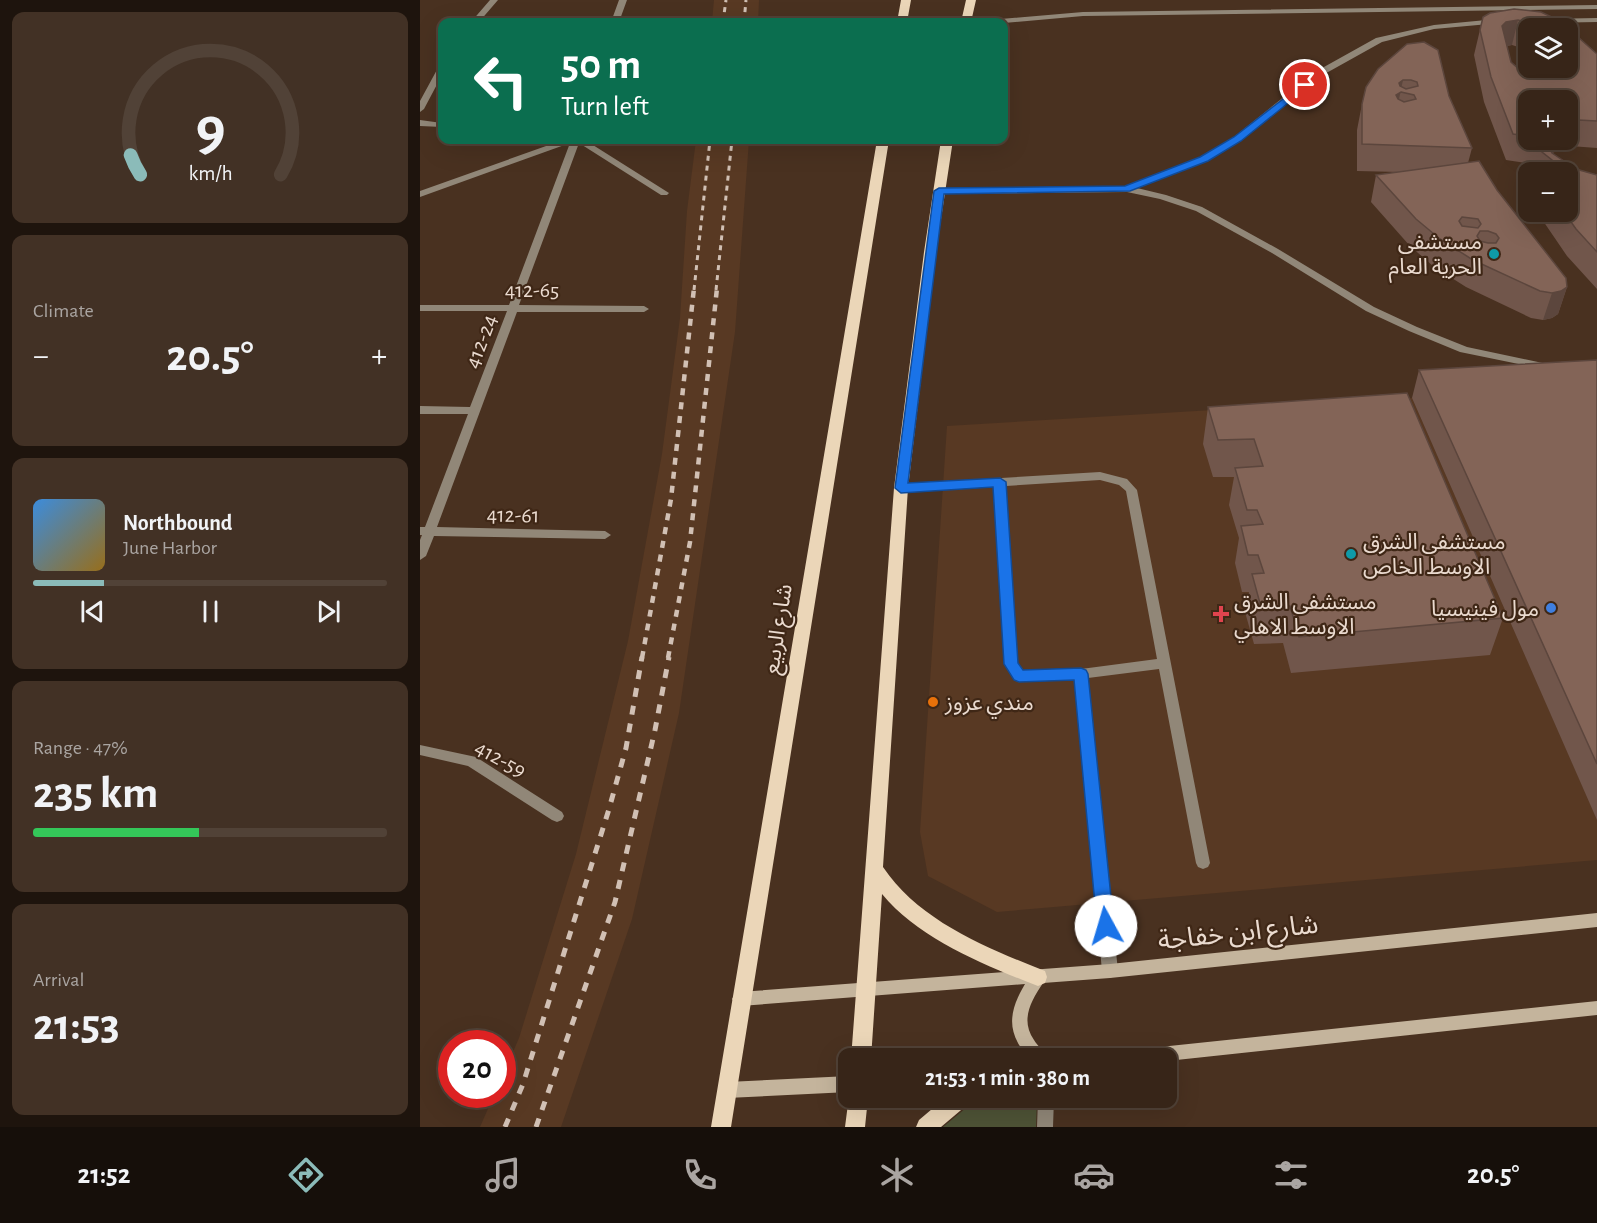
<!DOCTYPE html>
<html lang="en">
<head>
<meta charset="utf-8">
<style>
	:root { --surface:#372518; --page:#423125; --text:#f1f3f6; --muted:#aaa5a2; --line:#514237; --accent:#8bbbb9 }
	body { margin:0; font-family:"Alegreya Sans","Noto Sans Arabic",sans-serif; background:var(--page); color:var(--text); height:100vh; display:flex; flex-direction:column; font-size:22px; white-space:nowrap }
	* { box-sizing:border-box; margin:0 }
	p { font-size:20px; color:var(--muted) }
	.icon { flex:none; width:33px; height:33px; fill:none; stroke:currentColor; stroke-width:2; stroke-linecap:round; stroke-linejoin:round }
	.map { position:relative; flex:1; overflow:hidden }
	.side { display:flex; flex-direction:column; gap:12px; padding:12px; background:#1e140d; width:420px }
	.side>* { flex:none }
	.guide { position:absolute; left:18px; top:18px; width:570px; height:126px; border-radius:12px; box-shadow:0 6px 24px #0002,0 0 0 2px var(--line); background:#0b6e4f; color:#fff; overflow:hidden }
	.buttons { position:absolute; left:1098px; top:18px; display:grid; gap:12px }
	.buttons a { display:grid; place-items:center; width:60px; height:60px; border-radius:12px; background:var(--surface); box-shadow:0 6px 24px #0002,0 0 0 2px var(--line); font-size:30px }
	.speed { position:absolute; left:18px; top:1030px; display:flex; gap:12px; font-size:30px; font-weight:700; text-align:center }
	.speed>* { display:grid; place-content:center; width:78px; height:78px; border-radius:50%; background:var(--surface); box-shadow:0 6px 24px #0002,0 0 0 2px var(--line); line-height:1 }
	.speed .limit { border:9px solid #d22; background:#fff; color:#111 }
	.pin { position:absolute; display:grid; place-items:center; width:51px; height:51px; color:#fff; margin:-26px; border:3px solid #fff; border-radius:50%; box-shadow:0 2px 6px #0007 }
	.me { position:absolute; width:66px; margin:-33px; rotate:354deg; stroke-linejoin:round; filter:drop-shadow(0 0 4px #0008) }
	.turn { display:flex; align-items:center; gap:21px; height:126px; padding:0 24px; font-size:27px }
	.turn .icon { width:78px; height:78px; stroke-width:2.5 }
	.turn b { display:block; font-size:42px; line-height:51px }
	.big { font-size:45px; font-weight:700; line-height:1.1 }
	.side .tile { flex:1; display:flex; flex-direction:column; justify-content:center; gap:9px; min-width:0; padding:0 21px; border-radius:12px; background:var(--page) }
	.side .dial { align-items:center; gap:0 }
	.dial svg { height:156px; overflow:visible; fill:none; stroke:var(--line); stroke-width:7; stroke-linecap:round; text-anchor:middle }
	.dial text { fill:var(--text); stroke:none }
	.song { display:flex; align-items:center; gap:18px }
	.cover { width:72px; height:72px; border-radius:9px; background:linear-gradient(135deg,hsl(210 70% 55%),hsl(40 70% 35%)) }
	.played { height:6px; border-radius:3px; background:linear-gradient(90deg,var(--accent) 20%,var(--line) 20%) }
	.keys { display:flex; justify-content:space-around; direction:ltr }
	.heat { display:flex; justify-content:space-between; align-items:center; font-size:33px; direction:ltr }
	.charge { height:9px; border-radius:4px; background:linear-gradient(90deg,#34c759 47%,var(--line) 0) }
	.trip { position:absolute; left:418px; top:1048px; width:339px; height:60px; border-radius:12px; background:var(--surface); box-shadow:0 6px 24px #0002,0 0 0 2px var(--line); font-weight:700; line-height:60px; text-align:center }
	.tabs { display:flex; height:96px; justify-content:space-around; align-items:center; background:#160f0a; color:var(--muted) }
	.tabs .icon { width:42px; height:42px }
	.tabs .current { color:var(--accent) }
	.tabs b { font-size:27px; color:var(--text) }
	main { display:flex; flex:1; min-height:0 }
	.map>svg:first-child { display:block }
</style>
</head>
<body>
<main>
<section class="side">
<div class="tile dial"><svg viewBox="0 0 100 80">
<path d="M14 69A42 42 0 1 1 86 69"/>
<path d="M14 69A42 42 0 0 1 9 59" stroke="#8bbbb9"/>
<text x="50" y="56" font-size="32" font-weight="700">9</text>
<text x="50" y="72" font-size="11">km/h</text>
</svg></div>
<div class="tile"><p>Climate</p>
<div class="heat"><a>−</a><b class="big">20.5°</b><a>+</a></div>
</div>
<div class="tile">
<div class="song"><i class="cover"></i><div><b>Northbound</b><p>June Harbor</p></div></div>
<div class="played"></div>
<div class="keys"><svg class="icon" aria-label="previous" viewBox="0 0 24 24"><path d="M18 5L8 12l10 7zM5 5v14"/></svg><svg class="icon" aria-label="pause" viewBox="0 0 24 24"><path d="M8 5v14M16 5v14"/></svg><svg class="icon" aria-label="next" viewBox="0 0 24 24"><path d="M6 5l10 7-10 7zM19 5v14"/></svg></div>
</div>
<div class="tile"><p>Range · 47%</p><b class="big">235 km</b><div class="charge"></div></div>
<div class="tile"><p>Arrival</p><b class="big">21:53</b></div>
</section>
<div class="map">
<svg width="1177" height="1127" viewBox="0 0 1177 1127">
	<rect width="100%" height="100%" fill="#493120"/>
	<path fill="#583923" d="M 294,0 L 339,0 L 338,22 L 292,22 Z
		M 276,140 L 329,140 L 315,332 L 259,713 L 212,919 L 141,1127 L 60,1127 L 74,1095 L 82,1095 L 83,1075 L 99,1038 L 156,854 L 208,641 L 242,454 L 260,318 L 267,211 Z
		M 992,398 L 1177,819 L 1177,860 L 577,912 L 508,876 L 500,832 L 527,426 Z"/>
	<path fill="#4e5336" d="M 558,1098 L 617,1098 L 616,1127 L 523,1127 Z"/>
	<g fill="none" stroke-linecap="round" stroke-linejoin="round">
		<path fill="#918778" fill-rule="evenodd" d="M 1177,18 L 1177,22 L 1124,23 L 1120,21 L 1124,19 Z
			M 1077,19 L 1081,21 L 1080,23 L 1014,29 L 962,42 L 901,76 L 820,141 L 787,161 L 717,188 L 746,195 L 782,207 L 858,249 L 954,307 L 997,327 L 1047,347 L 1132,365 L 1133,367 L 1132,369 L 1128,370 L 1040,352 L 989,331 L 946,311 L 852,253 L 776,211 L 740,199 L 707,192 L 519,194 L 514,191 L 519,188 L 706,186 L 781,157 L 814,137 L 895,72 L 956,38 L 1014,25 Z
			M 680,472 L 707,479 L 717,490 L 790,863 L 788,867 L 783,869 L 778,867 L 776,863 L 739,669 L 668,678 L 698,971 L 695,976 L 690,978 L 685,976 L 682,971 L 655,679 L 599,681 L 594,680 L 585,664 L 575,486 L 481,492 L 475,488 L 481,484 ZM 680,480 L 699,485 L 706,491 L 737,659 L 661,669 L 602,671 L 597,663 L 586,486 Z"/>
		<path fill="#918778" fill-rule="evenodd" d="M 70,0 L 78,0 L 59,22 L 51,22 Z
			M 199,0 L 207,0 L 199,22 L 191,22 Z
			M 1177,5 L 1177,9 L 663,16 L 584,23 L 565,22 L 569,20 L 663,12 Z
			M 19,66 L 22,66 L 22,75 L 4,109 L 0,112 L 0,101 Z
			M 0,120 L 22,123 L 22,127 L 0,126 Z
			M 143,140 L 165,140 L 249,193 L 247,195 L 241,195 L 159,143 L 99,305 L 224,306 L 229,309 L 224,312 L 97,312 L 17,527 L 185,531 L 191,535 L 185,539 L 14,536 L 6,556 L 0,560 L 0,540 L 2,535 L 0,535 L 0,527 L 5,527 L 48,414 L 0,414 L 0,406 L 50,407 L 87,311 L 0,311 L 0,305 L 89,305 L 150,143 L 0,197 L 0,191 Z
			M 0,745 L 56,757 L 142,812 L 144,816 L 142,820 L 137,822 L 132,820 L 48,766 L 0,755 Z
			M 618,1098 L 634,1098 L 633,1127 L 617,1127 Z"/>
		<path fill="#c4b49c" fill-rule="evenodd" d="M 1177,913 L 1177,927 L 690,978 L 623,983 C 611,1001 600,1020 614,1040 C 618,1047 625,1051 628,1059 L 610,1059 C 586,1033 588,1013 605,984 L 320,1006 L 315,1004 L 312,999 L 315,994 L 320,992 L 690,964 Z
			M 1177,1001 L 1177,1015 L 747,1061 L 747,1059 L 684,1059 L 686,1054 L 692,1052 Z
			M 429,1076 L 429,1092 L 307,1098 L 301,1095 L 299,1090 L 301,1085 L 307,1082 Z"/>
		<path fill="#ebd6b8" fill-rule="evenodd" d="M 481,0 L 491,0 L 487,22 L 477,22 Z
			M 546,0 L 556,0 L 551,22 L 541,22 Z
			M 457,140 L 469,140 L 311,1127 L 291,1127 Z
			M 521,140 L 533,140 L 516,252 L 488,488 L 463,867 C 499,921 567,948 625,971 L 627,977 L 625,983 L 618,986 C 564,965 499,939 462,894 L 451,1059 L 431,1059 L 474,488 L 504,252 Z
			M 429,1096 L 429,1098 L 448,1098 L 445,1127 L 425,1127 Z
			M 525,1098 L 550,1098 L 547,1105 L 521,1127 L 496,1127 L 499,1120 Z"/>
		<path stroke="#d1c0b4" stroke-width="3" stroke-dasharray="5 5" stroke-linecap="butt" d="M 303,22 L 306,0
			M 324,22 L 326,0
			M 274,290 L 290,140
			M 296,290 L 312,140"/>
		<path stroke="#d1c0b4" stroke-width="4.5" stroke-dasharray="7 7" stroke-linecap="butt" d="M 222,658 L 251,499 L 274,288
			M 248,658 L 270,542 L 297,288"/>
		<path stroke="#d1c0b4" stroke-width="5" stroke-dasharray="9 9" stroke-linecap="butt" d="M 85,1127 L 103,1084 L 189,809 L 206,748 L 222,657
			M 116,1127 L 195,902 L 235,730 L 249,657"/>
	</g>
	<path fill="#71564b" fill-rule="evenodd" d="M 1094,9 L 1121,12 L 1140,21 L 1177,54 L 1177,148 L 1150,146 L 1132,153 L 1156,169 L 1177,175 L 1177,289 L 1147,256 L 1117,212 L 1148,212 L 1148,172 L 1112,172 L 1112,164 L 1086,160 L 1064,102 L 1054,55 L 1063,17 L 1070,13 ZM 1108,28 L 1148,28 L 1148,68 L 1129,68 L 1137,74 L 1135,75 L 1115,75 L 1099,69 L 1091,62 L 1087,46 L 1092,45 L 1108,50 ZM 1108,100 L 1148,100 L 1148,140 L 1108,140 Z
		M 987,44 L 1029,96 L 1052,148 L 1048,163 L 1077,190 L 1147,287 L 1138,314 L 1132,318 L 1123,320 L 1111,318 L 1046,287 L 1013,266 L 990,246 L 951,202 L 956,175 L 979,172 L 937,171 L 937,130 L 942,104 Z
		M 1177,360 L 1177,820 L 992,398 L 999,370 Z
		M 987,393 L 1083,618 L 1070,655 L 871,673 L 863,643 L 834,644 L 825,612 L 829,592 L 822,592 L 815,563 L 819,538 L 809,505 L 814,477 L 793,477 L 783,444 L 788,407 Z"/>
	<path fill="#5c463d" d="M 1098,20 L 1092,45 L 1080,47 L 1082,26 L 1086,22 Z
		M 983,80 L 975,118 L 971,121 L 979,83 Z
		M 1158,120 L 1150,146 L 1126,155 L 1127,140 L 1148,140 L 1148,124 Z
		M 1147,287 L 1138,314 L 1132,318 L 1123,320 L 1132,293 Z"/>
	<path fill="#836457" stroke="#5c463d" stroke-width="1.5" fill-rule="evenodd" d="M 1094,9 L 1121,12 L 1140,21 L 1177,54 L 1177,121 L 1158,120 L 1148,124 L 1148,100 L 1108,100 L 1108,136 L 1093,134 L 1071,77 L 1060,30 L 1063,17 L 1070,13 ZM 1098,20 L 1116,25 L 1120,28 L 1148,28 L 1148,51 L 1155,58 L 1157,67 L 1153,71 L 1135,75 L 1115,75 L 1099,69 L 1091,62 L 1082,26 L 1086,22 Z
		M 1004,42 L 1018,50 L 1029,96 L 1052,148 L 942,144 L 942,104 L 946,87 L 958,69 L 987,44 ZM 983,80 L 991,80 L 997,82 L 998,86 L 986,89 L 980,86 L 979,83 ZM 981,92 L 994,95 L 996,99 L 984,102 L 978,99 L 976,95 Z
		M 1120,140 L 1128,140 L 1127,144 L 1132,153 L 1156,169 L 1177,175 L 1177,252 L 1156,229 L 1144,212 L 1148,212 L 1148,172 L 1116,172 L 1114,170 L 1137,164 L 1122,152 L 1119,145 Z
		M 1059,161 L 1077,190 L 1146,278 L 1147,287 L 1141,291 L 1132,293 L 1120,291 L 1053,260 L 1020,239 L 996,219 L 956,175 ZM 1042,217 L 1058,219 L 1061,224 L 1058,228 L 1042,226 L 1039,221 ZM 1060,231 L 1068,231 L 1076,234 L 1079,238 L 1076,243 L 1068,243 L 1060,241 L 1057,236 Z
		M 1177,360 L 1177,764 L 999,370 Z
		M 987,393 L 1083,618 L 879,637 L 870,606 L 841,607 L 832,574 L 844,573 L 838,555 L 828,555 L 821,526 L 843,524 L 837,510 L 827,510 L 815,468 L 843,466 L 834,439 L 798,440 L 788,407 Z"/>
	<path fill="#1a73e8" stroke="#114b97" stroke-width="1.5" d="M 885,82 L 888,83 L 888,87 L 821,141 L 788,161 L 710,191 L 524,194 L 488,483 L 580,478 L 586,482 L 598,663 L 603,670 L 661,668 L 666,670 L 668,674 L 694,926 L 692,931 L 686,933 L 680,931 L 677,926 L 654,680 L 599,682 L 594,680 L 584,664 L 573,487 L 481,493 L 475,488 L 514,191 L 519,188 L 705,186 L 780,157 L 814,137 Z"/>
	<g fill="#0f9aa8" stroke="#3f2716" stroke-width="2">
		<circle cx="1074" cy="254" r="6"/>
		<circle cx="931" cy="554" r="6"/>
	</g>
	<circle fill="#3f7fe0" stroke="#3f2716" stroke-width="2" cx="1131" cy="608" r="6"/>
	<path fill="#e0444e" stroke="#3f2716" stroke-width="2" d="M798 605h6v6h6v6h-6v6h-6v-6h-6v-6h6z"/>
	<circle fill="#e8710a" stroke="#3f2716" stroke-width="2" cx="513" cy="702" r="6"/>
	<g text-anchor="middle" stroke-width="4.5" stroke-linejoin="round" paint-order="stroke">
		<g font-size="22" fill="#eadacf" stroke="#3f2716" text-anchor="start">
			<text x="1062" y="249" text-anchor="end">مستشفى<tspan x="1062" dy="25">الحرية العام</tspan></text>
			<text x="943" y="549">مستشفى الشرق<tspan x="943" dy="25">الاوسط الخاص</tspan></text>
			<text x="814" y="609">مستشفى الشرق<tspan x="814" dy="25">الاوسط الاهلي</tspan></text>
			<text x="1119" y="616" text-anchor="end">مول فينيسيا</text>
			<text x="525" y="710">مندي عزوز</text>
		</g>
		<g font-size="22" fill="#eadacf" stroke="#3f2716">
			<text x="112" y="297">412-65</text>
			<text transform="translate(60 341) rotate(-69)" y="8">412-24</text>
			<text transform="translate(93 514) rotate(1)" y="8">412-61</text>
			<text transform="translate(357 629) rotate(-81)" y="8">شارع الربيع</text>
			<text transform="translate(81 758) rotate(29)" y="8">412-59</text>
		</g>
		<g font-size="27" fill="#eadacf" stroke="#3f2716">
			<text transform="translate(818 932) rotate(-6)" y="9">شارع ابن خفاجة</text>
		</g>
	</g>
</svg>
<div class="buttons">
<a><svg class="icon" aria-label="layers" viewBox="0 0 24 24"><path d="M12 4l9 5-9 5-9-5zM3 14l9 5 9-5"/></svg></a>
<a>+</a>
<a>−</a>
</div>
<div class="speed"><div class="limit">20</div></div>
<div class="pin" style="left:885px;top:85px;background:#d93025"><svg class="icon" aria-label="arrive" viewBox="0 0 24 24"><path d="M6 21V4h12l-3 4 3 4H6"/></svg></div>
<svg class="me" style="left:686px;top:926px" viewBox="-20 -20 40 40"><circle r="19" fill="#fff"/><path d="M0-13L10 11 0 6-10 11z" fill="#1a73e8"/></svg>
<div class="trip">21:53 · 1 min · 380 m</div>
<div class="guide">
<div class="turn"><svg class="icon" aria-label="left" viewBox="0 0 24 24"><path d="M17 20v-9H6M10 6l-5 5 5 5"/></svg><div><b>50 m</b>Turn left</div></div>
</div>
</div>
</main>
<nav class="tabs">
<b>21:52</b>
<svg class="icon current" aria-label="directions" viewBox="0 0 24 24"><path d="M12 3l9 9-9 9-9-9zM9 14v-3h6M13 9l2 2-2 2"/></svg>
<svg class="icon" aria-label="music" viewBox="0 0 24 24"><path d="M9 18V5l10-2v13"/><circle cx="6" cy="18" r="3"/><circle cx="16" cy="16" r="3"/></svg>
<svg class="icon" aria-label="phone" viewBox="0 0 24 24"><path d="M5 4h4l2 5-3 2q2 4 5 5l2-3 5 2v4C11 20 4 13 5 4z"/></svg>
<svg class="icon" aria-label="climate" viewBox="0 0 24 24"><path d="M12 3v18M4 7l16 10M4 17L20 7"/></svg>
<svg class="icon" aria-label="car" viewBox="0 0 24 24"><path d="M5 17H2v-5l4-1 3-4h7l3 4 3 1v5h-3M9 17h6M6 11h13"/><circle cx="7" cy="17" r="2"/><circle cx="17" cy="17" r="2"/></svg>
<svg class="icon" aria-label="filters" viewBox="0 0 24 24"><path d="M4 7h16M4 17h16"/><circle cx="9" cy="7" r="2"/><circle cx="15" cy="17" r="2"/></svg>
<b>20.5°</b>
</nav>
</body>
</html>
